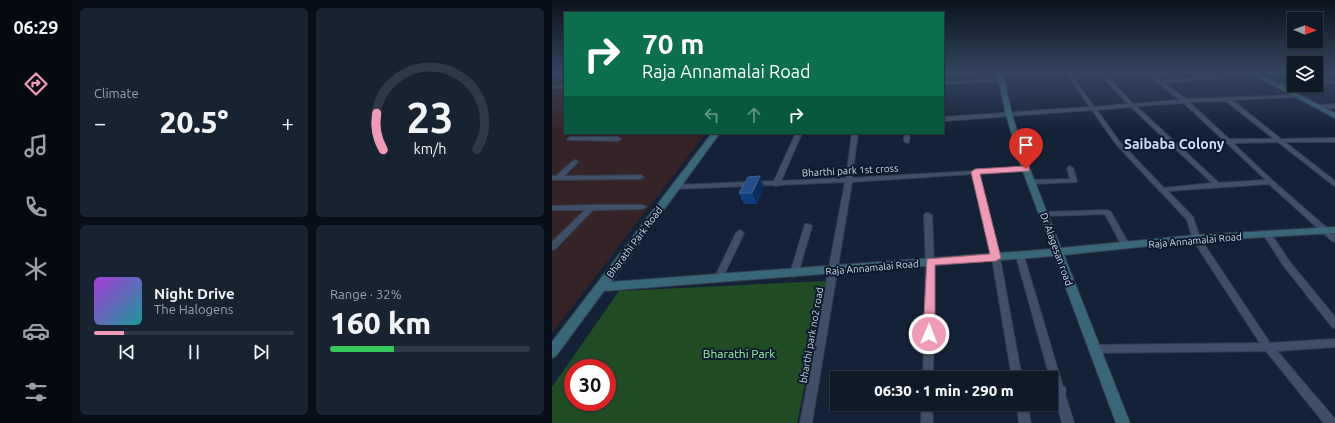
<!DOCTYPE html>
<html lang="en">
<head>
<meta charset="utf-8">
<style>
	:root { --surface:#0f1a29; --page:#182331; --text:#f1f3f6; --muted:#9ba1a8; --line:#2f3846; --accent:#f09ab7 }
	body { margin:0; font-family:Ubuntu,sans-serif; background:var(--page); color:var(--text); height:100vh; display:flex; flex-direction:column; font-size:15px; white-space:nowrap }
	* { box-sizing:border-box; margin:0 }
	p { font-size:13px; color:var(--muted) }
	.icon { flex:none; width:22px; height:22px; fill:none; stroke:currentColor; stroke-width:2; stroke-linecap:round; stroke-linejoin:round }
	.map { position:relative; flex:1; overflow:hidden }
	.drawer { display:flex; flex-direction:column; gap:8px; padding:8px; background:#080e17; width:480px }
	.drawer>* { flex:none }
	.hud { position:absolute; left:12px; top:12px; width:380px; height:122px; border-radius:0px; box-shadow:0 1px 3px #0004,0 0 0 1px var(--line); background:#0b6e4f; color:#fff; overflow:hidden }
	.needle { width:26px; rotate:91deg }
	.controls { position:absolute; left:735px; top:12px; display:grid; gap:8px }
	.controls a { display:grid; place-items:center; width:36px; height:36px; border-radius:0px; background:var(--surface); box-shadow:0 1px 3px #0004,0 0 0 1px var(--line); font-size:20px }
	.speed { position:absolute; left:12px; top:359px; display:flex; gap:8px; font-size:20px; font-weight:700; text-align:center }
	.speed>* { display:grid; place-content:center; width:52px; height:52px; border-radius:50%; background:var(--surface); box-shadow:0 1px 3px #0004,0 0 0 1px var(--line); line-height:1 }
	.speed .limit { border:6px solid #d22; background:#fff; color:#111 }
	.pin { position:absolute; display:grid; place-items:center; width:34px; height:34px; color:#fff; margin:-41px -17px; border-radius:50% 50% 50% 0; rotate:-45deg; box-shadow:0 0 4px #0007 }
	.pin .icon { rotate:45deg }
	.me { position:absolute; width:44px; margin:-22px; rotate:1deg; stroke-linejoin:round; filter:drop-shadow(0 0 3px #0008) }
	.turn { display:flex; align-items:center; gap:14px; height:84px; padding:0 12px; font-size:18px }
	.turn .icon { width:52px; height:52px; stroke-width:2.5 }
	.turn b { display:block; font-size:28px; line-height:34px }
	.lanes { display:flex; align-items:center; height:38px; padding:0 12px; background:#0003; justify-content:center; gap:20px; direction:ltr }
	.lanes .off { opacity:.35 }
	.big { font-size:30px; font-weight:800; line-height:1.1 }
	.drawer .card { flex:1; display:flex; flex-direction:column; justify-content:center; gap:6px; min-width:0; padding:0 14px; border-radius:6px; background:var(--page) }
	.drawer .dial { align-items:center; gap:0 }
	.dial svg { height:104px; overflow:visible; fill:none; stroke:var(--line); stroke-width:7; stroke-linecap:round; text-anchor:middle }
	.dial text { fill:var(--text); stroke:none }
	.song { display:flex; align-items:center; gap:12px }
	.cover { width:48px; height:48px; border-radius:6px; background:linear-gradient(135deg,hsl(280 70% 55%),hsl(180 70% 35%)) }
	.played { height:4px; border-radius:2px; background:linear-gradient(90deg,var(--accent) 15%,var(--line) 15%) }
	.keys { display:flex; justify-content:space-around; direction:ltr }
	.heat { display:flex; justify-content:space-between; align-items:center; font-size:22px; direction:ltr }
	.charge { height:6px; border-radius:3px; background:linear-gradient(90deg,#34c759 32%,var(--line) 0) }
	.drawer .tiles { flex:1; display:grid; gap:8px; grid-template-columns:repeat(2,1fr) }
	.trip { position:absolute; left:278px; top:371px; width:228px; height:40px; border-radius:0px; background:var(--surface); box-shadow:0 1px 3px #0004,0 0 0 1px var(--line); font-weight:800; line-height:40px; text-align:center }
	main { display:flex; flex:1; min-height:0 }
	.dock { display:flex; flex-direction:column; width:72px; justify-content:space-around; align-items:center; background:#060a10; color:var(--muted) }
	.dock .icon { width:28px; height:28px }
	.dock .on { color:var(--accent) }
	.dock b { font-size:18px; color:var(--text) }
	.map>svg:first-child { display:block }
</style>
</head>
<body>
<main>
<nav class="dock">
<b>06:29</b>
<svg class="icon on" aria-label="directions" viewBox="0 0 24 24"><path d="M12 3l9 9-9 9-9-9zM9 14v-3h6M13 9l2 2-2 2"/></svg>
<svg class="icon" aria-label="music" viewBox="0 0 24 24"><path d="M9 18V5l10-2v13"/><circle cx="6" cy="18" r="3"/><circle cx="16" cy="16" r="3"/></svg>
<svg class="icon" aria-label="phone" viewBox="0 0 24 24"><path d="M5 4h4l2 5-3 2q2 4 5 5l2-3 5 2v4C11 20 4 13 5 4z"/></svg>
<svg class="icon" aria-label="climate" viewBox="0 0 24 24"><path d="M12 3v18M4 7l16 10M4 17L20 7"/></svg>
<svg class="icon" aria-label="car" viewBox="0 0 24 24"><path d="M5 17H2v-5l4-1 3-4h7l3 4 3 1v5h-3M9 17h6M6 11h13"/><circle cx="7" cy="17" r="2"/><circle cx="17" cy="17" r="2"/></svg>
<svg class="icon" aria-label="filters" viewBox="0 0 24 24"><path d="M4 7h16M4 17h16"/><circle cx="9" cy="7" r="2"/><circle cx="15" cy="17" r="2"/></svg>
</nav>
<section class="drawer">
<div class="tiles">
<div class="card"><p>Climate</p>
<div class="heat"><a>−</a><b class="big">20.5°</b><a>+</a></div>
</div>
<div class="card dial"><svg viewBox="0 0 100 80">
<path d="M14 69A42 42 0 1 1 86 69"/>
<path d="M14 69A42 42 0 0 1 9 41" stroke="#f09ab7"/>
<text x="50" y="56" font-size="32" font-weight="700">23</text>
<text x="50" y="72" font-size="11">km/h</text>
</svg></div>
<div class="card">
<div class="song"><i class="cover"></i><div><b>Night Drive</b><p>The Halogens</p></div></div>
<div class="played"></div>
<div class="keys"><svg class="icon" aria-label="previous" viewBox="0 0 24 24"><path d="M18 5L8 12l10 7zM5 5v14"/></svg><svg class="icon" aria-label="pause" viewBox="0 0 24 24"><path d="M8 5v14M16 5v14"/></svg><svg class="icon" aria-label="next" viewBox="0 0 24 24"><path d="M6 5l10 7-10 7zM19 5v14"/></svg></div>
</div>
<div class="card"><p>Range · 32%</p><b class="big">160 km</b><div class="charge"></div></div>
</div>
</section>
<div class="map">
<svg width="783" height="423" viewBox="0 0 783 423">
	<rect width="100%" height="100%" fill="#142237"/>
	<path fill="#362327" d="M 0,73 L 13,73 L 13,133 L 154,133 L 0,333 Z"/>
	<path fill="#1f4c23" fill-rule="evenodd" d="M 274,281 L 245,423 L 0,423 L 0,387 L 67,291 ZM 21,368 L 55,368 L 55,402 L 21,402 Z"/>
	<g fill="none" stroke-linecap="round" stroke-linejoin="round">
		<defs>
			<path id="street" d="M 514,73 L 518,73 L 542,107 L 576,104 L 554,81 L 554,79 L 558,79 L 581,104 L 628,100 L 594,73 L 598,73 L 609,81 L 666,76 L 668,77 L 668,78 L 612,83 L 634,99 L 745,95 L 745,96 L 743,97 L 680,100 L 729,139 L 783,138 L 783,142 L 733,142 L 783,181 L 783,186 L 781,185 L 726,142 L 681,143 L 721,181 L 783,235 L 783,242 L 780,241 L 717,184 L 616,191 L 641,217 L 648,238 L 718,343 L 783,339 L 783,347 L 725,351 L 783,419 L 783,423 L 772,423 L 714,351 L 543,353 L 540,352 L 538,349 L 540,346 L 543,345 L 708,343 L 641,240 L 635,220 L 609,192 L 607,191 L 606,189 L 563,143 L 540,110 L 391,121 L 391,117 L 538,107 ZM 674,101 L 722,139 L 677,139 L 637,102 ZM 632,103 L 714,180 L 667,183 L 584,106 ZM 579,107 L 660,183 L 612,188 L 567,141 L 545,110 Z
				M 775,73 L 780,73 L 783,74 L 783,77 Z
				M 449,79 L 451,80 L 451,81 L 391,84 L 391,82 Z
				M 783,81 L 783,83 L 764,84 L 764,82 Z
				M 742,83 L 742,85 L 744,85 L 725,86 L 723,85 L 725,84 Z
				M 0,86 L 13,86 L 13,88 L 0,88 Z
				M 783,104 L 783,108 L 766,109 L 763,107 L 766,105 Z
				M 244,133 L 250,133 L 229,181 L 294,178 L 300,133 L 306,133 L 300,178 L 476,168 L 477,169 L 476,170 L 474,171 L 427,174 L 448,258 L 470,378 L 460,378 L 440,258 L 420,174 L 300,182 L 260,423 L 248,423 L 293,182 L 227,185 L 224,186 L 221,185 L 123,189 L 120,187 L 123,185 L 222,181 Z
				M 352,133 L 358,133 L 357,142 L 355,143 L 352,141 Z
				M 18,137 L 66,137 L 69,139 L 66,141 L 16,140 L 15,139 Z
				M 23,160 L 25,161 L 26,162 L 12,176 L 89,175 L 92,177 L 89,179 L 0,180 L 0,176 L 4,176 L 21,161 Z
				M 518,166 L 521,168 L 525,181 L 524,182 L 480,184 L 477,182 L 480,180 L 518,179 L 515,168 Z
				M 38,205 L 91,205 L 94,207 L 91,209 L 41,210 L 3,249 L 0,250 L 0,242 L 33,210 L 0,210 L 0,206 Z
				M 555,210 L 559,212 L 578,246 L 577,248 L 571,248 L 553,214 L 493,216 L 489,214 L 493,212 Z
				M 374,213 L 376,213 L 380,215 L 382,262 L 381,378 L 371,378 L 374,262 L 372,215 Z
				M 253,224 L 256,224 L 260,226 L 246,274 L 245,276 L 242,277 L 239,276 L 238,274 Z
				M 188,230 L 192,233 L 170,279 L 169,281 L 166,282 L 163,281 L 162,279 L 184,233 Z
				M 715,231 L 718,232 L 737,261 L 783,317 L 783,328 L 780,327 L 731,265 L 711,234 L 712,232 Z
				M 468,253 L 471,254 L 472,256 L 511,387 L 513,387 L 514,391 L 513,394 L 522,423 L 510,423 L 503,396 L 499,396 L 499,386 L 500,386 L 499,378 L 498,378 L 464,256 L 465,254 Z
				M 370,404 L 380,404 L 381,423 L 369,423 Z
				M 465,404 L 475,404 L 479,423 L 467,423 Z"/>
			<path id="secondary" d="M 445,73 L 451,73 L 460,115 L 478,169 L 509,248 L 644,235 L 783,227 L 783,233 L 644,241 L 512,255 L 578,423 L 564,423 L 502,256 L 52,291 L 4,356 L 0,358 L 0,342 L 160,133 L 168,133 L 59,282 L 500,249 L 470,169 L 454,115 Z
				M 698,73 L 705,73 L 783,113 L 783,118 Z"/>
		</defs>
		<use href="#street" stroke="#343d4f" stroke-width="2"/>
		<use href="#secondary" stroke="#343d4f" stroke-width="2"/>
		<use href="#street" fill="#3f4f67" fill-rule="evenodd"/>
		<use href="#secondary" fill="#386778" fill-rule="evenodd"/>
	</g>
	<path fill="#103e7b" d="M 208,176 L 212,187 L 205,204 L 192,204 L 187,193 Z"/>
	<path fill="#092c5b" d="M 208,176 L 212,187 L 205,204 L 200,193 Z"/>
	<path fill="#254f88" stroke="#406597" d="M 208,176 L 200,193 L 187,193 L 196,177 Z"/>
	<linearGradient id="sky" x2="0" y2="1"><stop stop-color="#0b131e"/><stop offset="0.55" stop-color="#34445e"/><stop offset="1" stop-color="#34445e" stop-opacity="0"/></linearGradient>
	<rect width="783" height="132" fill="url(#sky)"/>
	<path fill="#f09ab7" stroke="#9c6477" d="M 474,166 L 477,167 L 477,171 L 428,174 L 449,258 L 444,261 L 383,265 L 383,334 L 381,338 L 377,340 L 372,338 L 371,334 L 375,259 L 438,254 L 419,172 L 423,169 Z"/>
	<g text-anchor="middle" stroke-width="4" stroke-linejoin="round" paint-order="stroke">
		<g font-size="10" fill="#d4ddec" stroke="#0b192d">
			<text transform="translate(298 170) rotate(-3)" y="4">Bharthi park 1st cross</text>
			<text transform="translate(643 240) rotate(-5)" y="4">Raja Annamalai Road</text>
			<text transform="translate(82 242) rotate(-53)" y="4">Bharathi Park Road</text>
			<text transform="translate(505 249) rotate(70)" y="4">Dr Alagesan road</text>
			<text transform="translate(320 267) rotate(-5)" y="4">Raja Annamalai Road</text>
			<text transform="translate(259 335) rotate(-80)" y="4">bharthi park no2 road</text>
		</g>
		<g font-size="12" fill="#9dfda2" stroke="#0b192d">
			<text x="187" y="358">Bharathi Park</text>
		</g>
		<g font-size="14" font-weight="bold" fill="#cde1fe" stroke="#0b192d">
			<text x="622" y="149">Saibaba Colony</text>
		</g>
	</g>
</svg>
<div class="controls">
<a><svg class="needle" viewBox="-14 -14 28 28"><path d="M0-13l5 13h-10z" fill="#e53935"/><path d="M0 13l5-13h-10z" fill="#9ba1a8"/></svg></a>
<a><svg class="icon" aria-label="layers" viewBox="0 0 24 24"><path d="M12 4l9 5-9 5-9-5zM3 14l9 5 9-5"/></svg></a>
</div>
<div class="speed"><div class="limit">30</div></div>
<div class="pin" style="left:474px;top:169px;background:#d93025"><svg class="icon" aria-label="arrive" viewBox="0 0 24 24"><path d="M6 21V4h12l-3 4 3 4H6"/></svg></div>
<svg class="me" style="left:377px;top:334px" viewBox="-20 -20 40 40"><circle r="17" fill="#f09ab7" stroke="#fff" stroke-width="3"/><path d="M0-11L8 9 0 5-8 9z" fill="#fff"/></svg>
<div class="trip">06:30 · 1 min · 290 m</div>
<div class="hud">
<div class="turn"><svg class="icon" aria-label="right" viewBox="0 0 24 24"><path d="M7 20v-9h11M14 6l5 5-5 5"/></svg><div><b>70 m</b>Raja Annamalai Road</div></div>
<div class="lanes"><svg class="icon off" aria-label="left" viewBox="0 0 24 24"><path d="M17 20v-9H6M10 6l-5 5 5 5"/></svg><svg class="icon off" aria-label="ahead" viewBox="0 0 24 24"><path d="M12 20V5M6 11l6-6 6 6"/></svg><svg class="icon" aria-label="right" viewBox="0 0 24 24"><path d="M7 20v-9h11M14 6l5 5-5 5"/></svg></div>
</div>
</div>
</main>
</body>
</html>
